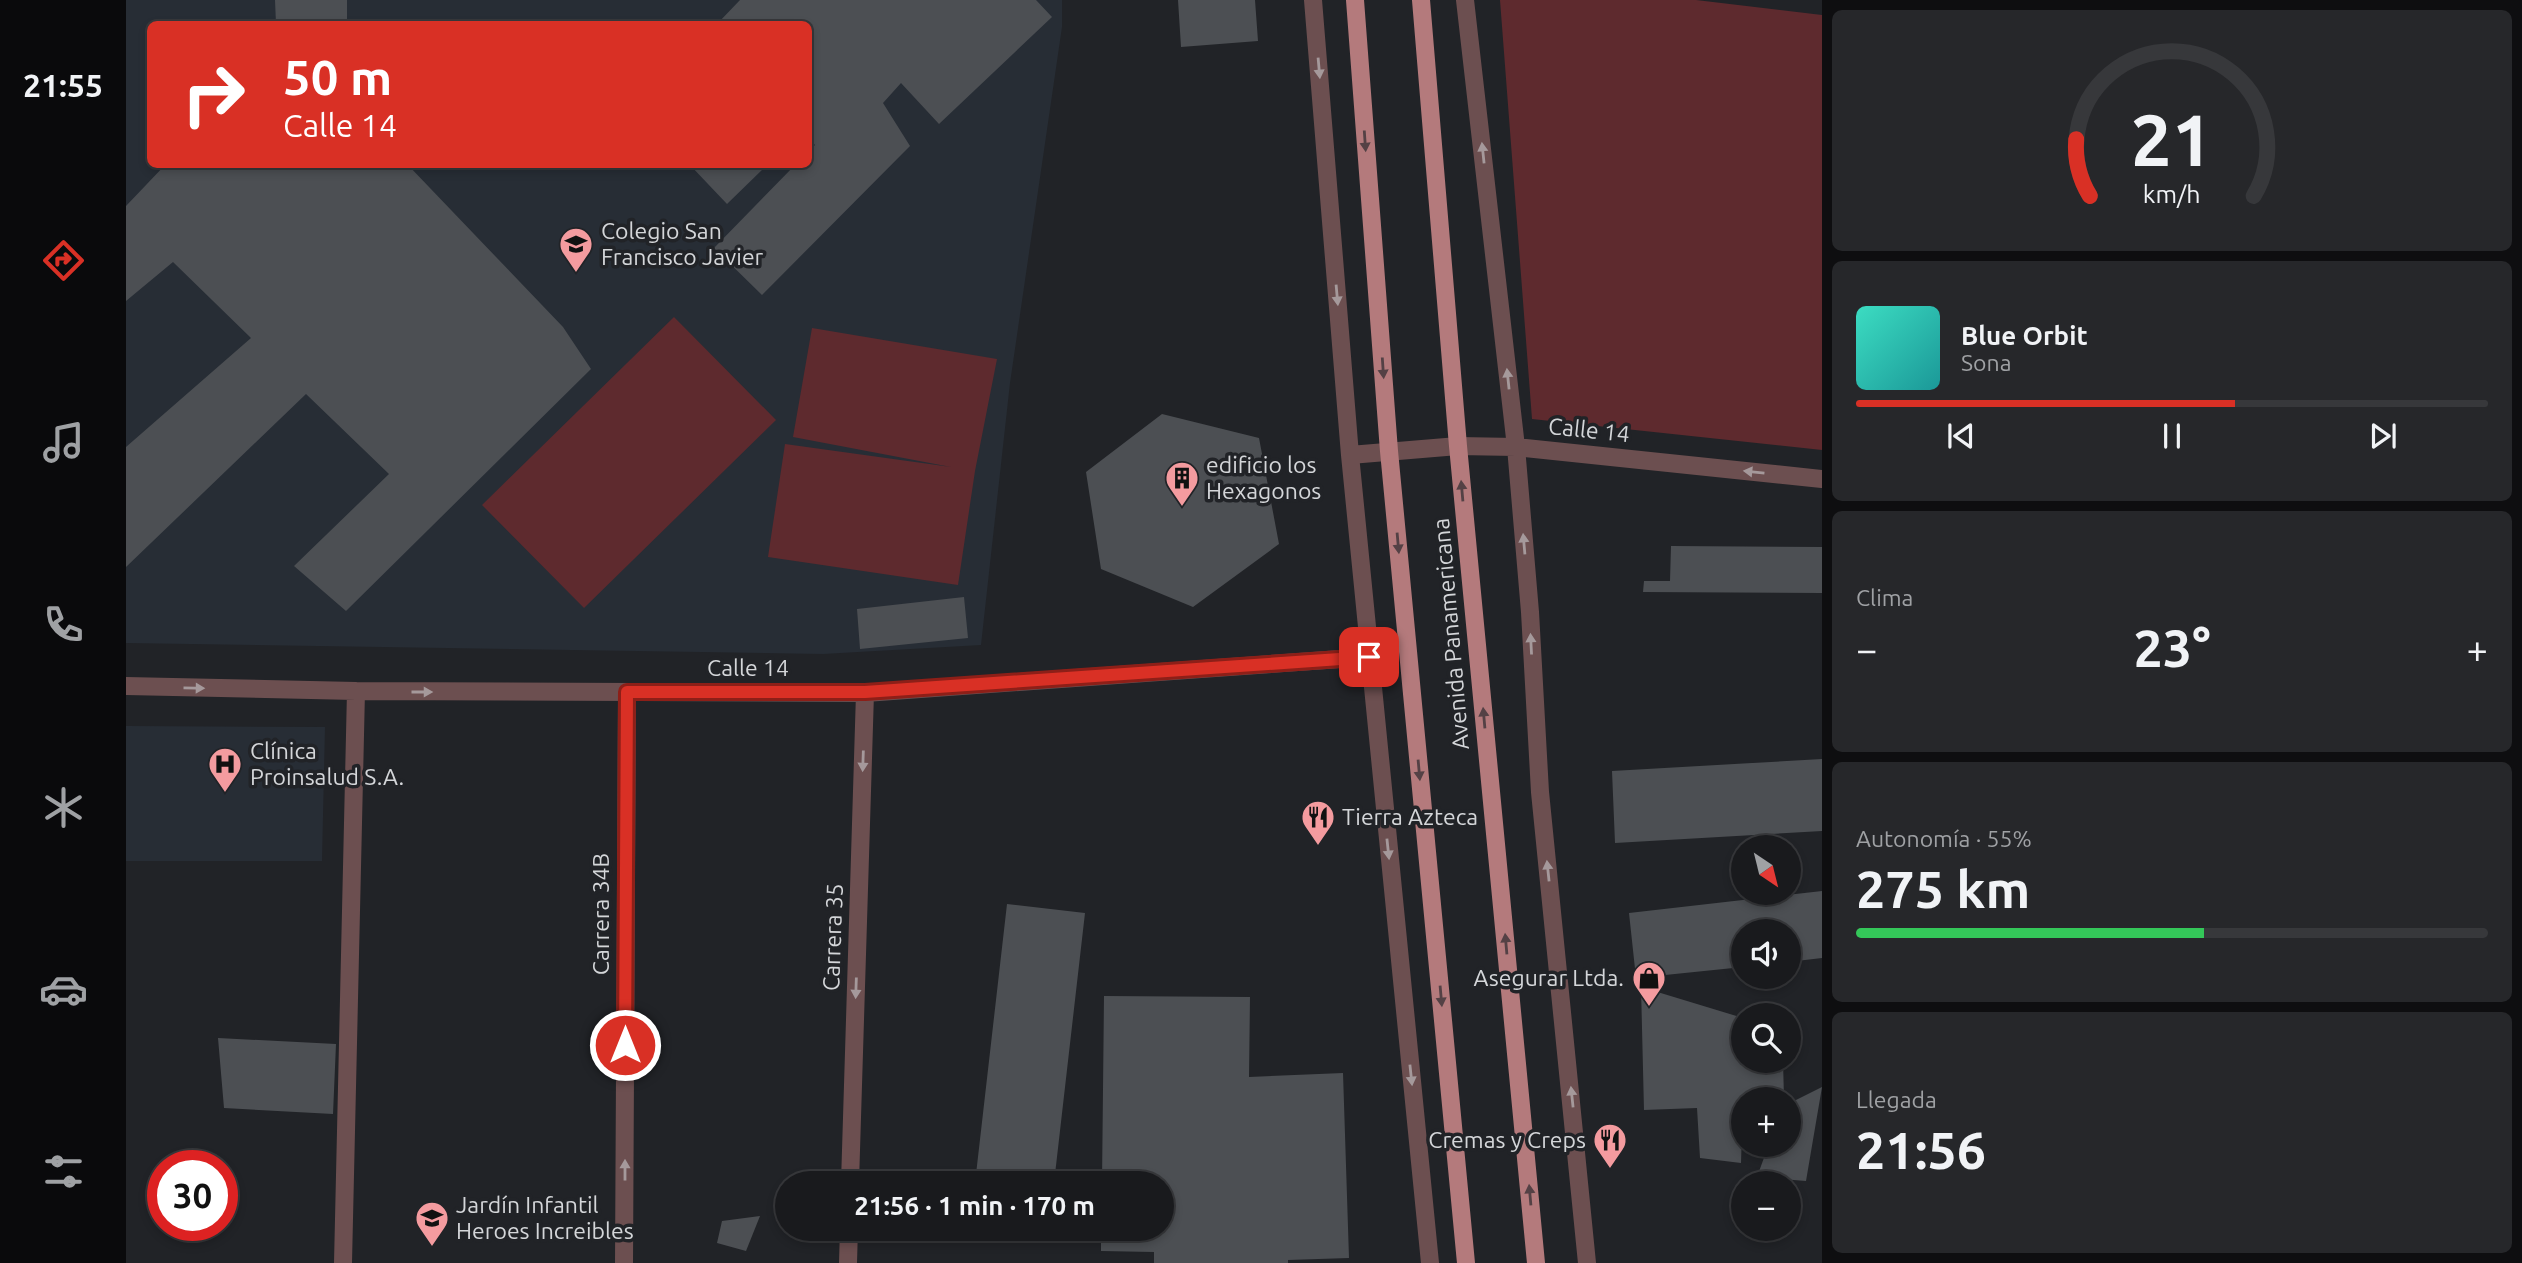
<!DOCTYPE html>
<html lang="es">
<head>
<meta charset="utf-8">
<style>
	:root { --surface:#191a1d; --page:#26272a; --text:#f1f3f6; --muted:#9fa1a4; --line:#37383b; --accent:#d93025 }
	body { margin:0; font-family:Ubuntu,sans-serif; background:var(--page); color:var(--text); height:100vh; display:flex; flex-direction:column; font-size:26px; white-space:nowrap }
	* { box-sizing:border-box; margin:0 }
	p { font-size:23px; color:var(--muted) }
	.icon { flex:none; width:38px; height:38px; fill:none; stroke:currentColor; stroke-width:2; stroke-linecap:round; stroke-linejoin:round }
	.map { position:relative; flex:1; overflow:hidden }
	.side { display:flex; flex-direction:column; gap:10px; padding:10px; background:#0e0e10; width:700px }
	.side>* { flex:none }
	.banner { position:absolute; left:21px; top:21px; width:665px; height:147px; border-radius:10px; box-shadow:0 4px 10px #0003,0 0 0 2px var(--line); background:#d93025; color:#fff; overflow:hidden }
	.needle { width:46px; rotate:145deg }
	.controls { position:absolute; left:1605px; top:835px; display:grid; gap:14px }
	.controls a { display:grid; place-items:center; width:70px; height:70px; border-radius:50%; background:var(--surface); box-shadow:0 4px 10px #0003,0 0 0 2px var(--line); font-size:35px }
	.speed { position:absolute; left:21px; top:1150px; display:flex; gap:14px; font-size:35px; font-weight:700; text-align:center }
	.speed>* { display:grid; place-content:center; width:91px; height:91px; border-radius:50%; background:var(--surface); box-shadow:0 4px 10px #0003,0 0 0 2px var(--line); line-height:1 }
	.speed .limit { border:10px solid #d22; background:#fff; color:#111 }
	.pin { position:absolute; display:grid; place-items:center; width:60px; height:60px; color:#fff; margin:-30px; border-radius:14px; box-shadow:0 4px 10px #0006 }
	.me { position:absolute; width:77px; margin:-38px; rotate:0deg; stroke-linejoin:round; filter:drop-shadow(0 0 5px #0008) }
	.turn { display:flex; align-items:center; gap:24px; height:147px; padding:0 21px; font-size:32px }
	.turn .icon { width:91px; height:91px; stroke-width:2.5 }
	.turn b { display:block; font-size:49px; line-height:60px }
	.big { font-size:52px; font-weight:600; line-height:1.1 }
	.side .tile { flex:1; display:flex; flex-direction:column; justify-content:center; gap:10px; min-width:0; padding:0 24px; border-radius:10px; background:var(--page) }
	.side .dial { align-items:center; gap:0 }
	.dial svg { height:182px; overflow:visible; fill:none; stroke:var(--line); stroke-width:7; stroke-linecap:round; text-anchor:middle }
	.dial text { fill:var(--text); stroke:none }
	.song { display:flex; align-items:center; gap:21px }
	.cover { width:84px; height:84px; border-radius:10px; background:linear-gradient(135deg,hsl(170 70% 55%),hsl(180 70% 35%)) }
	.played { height:7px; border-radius:4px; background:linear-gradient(90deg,var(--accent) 60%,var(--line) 60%) }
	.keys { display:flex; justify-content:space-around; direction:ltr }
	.heat { display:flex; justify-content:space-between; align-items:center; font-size:38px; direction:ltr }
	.charge { height:10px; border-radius:5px; background:linear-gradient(90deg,#34c759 55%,var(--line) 0) }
	.trip { position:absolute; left:649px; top:1171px; width:399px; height:70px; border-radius:35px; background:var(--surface); box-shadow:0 4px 10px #0003,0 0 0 2px var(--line); font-weight:600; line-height:70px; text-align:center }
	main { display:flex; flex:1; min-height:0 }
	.dock { display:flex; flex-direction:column; width:126px; justify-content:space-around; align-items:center; background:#0a0a0c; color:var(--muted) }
	.dock .icon { width:49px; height:49px }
	.dock .on { color:var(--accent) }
	.dock b { font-size:32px; color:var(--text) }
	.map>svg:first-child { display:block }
</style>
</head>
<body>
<main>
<nav class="dock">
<b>21:55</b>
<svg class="icon on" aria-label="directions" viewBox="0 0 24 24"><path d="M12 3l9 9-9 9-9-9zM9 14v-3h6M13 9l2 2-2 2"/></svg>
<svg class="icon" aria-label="music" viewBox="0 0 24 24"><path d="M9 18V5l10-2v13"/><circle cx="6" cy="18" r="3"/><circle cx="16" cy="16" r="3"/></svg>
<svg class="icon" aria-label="phone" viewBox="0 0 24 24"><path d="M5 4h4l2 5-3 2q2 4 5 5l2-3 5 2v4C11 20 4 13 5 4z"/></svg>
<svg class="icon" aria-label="climate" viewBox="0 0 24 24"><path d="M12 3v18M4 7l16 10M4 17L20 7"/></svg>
<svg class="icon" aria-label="car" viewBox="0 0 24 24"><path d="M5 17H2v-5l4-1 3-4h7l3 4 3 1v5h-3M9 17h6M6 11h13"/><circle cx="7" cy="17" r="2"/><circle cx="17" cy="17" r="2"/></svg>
<svg class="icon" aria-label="filters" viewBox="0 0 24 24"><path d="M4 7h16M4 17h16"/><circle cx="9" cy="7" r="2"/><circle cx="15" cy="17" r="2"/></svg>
</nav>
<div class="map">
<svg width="1696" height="1263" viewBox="0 0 1696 1263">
	<rect width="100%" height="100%" fill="#212327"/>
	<path fill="#272d35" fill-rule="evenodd" d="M 0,0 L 936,0 L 936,27 L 884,383 L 855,645 L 697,654 L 0,643 ZM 24,24 L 682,24 L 682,164 L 24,164 Z
		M 0,726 L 199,727 L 196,861 L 0,861 Z"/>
	<path fill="#5e2a2e" d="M 1374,0 L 1570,0 L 1696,15 L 1696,450 L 1406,419 Z
		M 548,317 L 650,420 L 458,608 L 356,505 Z
		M 686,328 L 871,359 L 849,471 L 832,585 L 642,557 L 659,444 L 825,467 L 667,437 Z"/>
	<path fill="#4c4f53" d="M 149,0 L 221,0 L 221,24 L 150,24 Z
		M 614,0 L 910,0 L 926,17 L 813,124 L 775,83 L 757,103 L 784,146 L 636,295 L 588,248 L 670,164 L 682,164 L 682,152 L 689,145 L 682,137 L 682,24 L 591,24 Z
		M 1052,0 L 1129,0 L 1132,41 L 1055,47 Z
		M 40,164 L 281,164 L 437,327 L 465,369 L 220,611 L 168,566 L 263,474 L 180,394 L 0,567 L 0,447 L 125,338 L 47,262 L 0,301 L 0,206 Z
		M 563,164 L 642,164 L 601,204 Z
		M 1036,414 L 1133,438 L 1153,544 L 1067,607 L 975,569 L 960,472 Z
		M 1545,546 L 1696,547 L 1696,593 L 1517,592 L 1518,581 L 1544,581 Z
		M 838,597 L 842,638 L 734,649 L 731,609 Z
		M 1696,759 L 1696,831 L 1489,843 L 1486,771 Z
		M 1696,891 L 1696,958 L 1662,962 L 1662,931 L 1617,931 L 1617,967 L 1510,978 L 1503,913 Z
		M 881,904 L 959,913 L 928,1183 L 849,1183 Z
		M 1515,987 L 1617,1018 L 1617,1060 L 1657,1060 L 1658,1099 L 1617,1099 L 1615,1163 L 1574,1158 L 1571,1108 L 1518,1110 Z
		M 978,996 L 1124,997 L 1123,1077 L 1217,1073 L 1223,1258 L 1162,1260 L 1162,1263 L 1028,1263 L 1028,1252 L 975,1251 L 975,1228 L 1036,1228 L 1036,1183 L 976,1183 Z
		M 92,1038 L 210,1044 L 207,1114 L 98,1108 Z
		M 1696,1087 L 1680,1181 L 1631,1177 L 1643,1144 L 1662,1144 L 1662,1104 Z
		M 660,1198 L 662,1221 L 655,1222 Z
		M 634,1216 L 620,1251 L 591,1243 L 596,1221 Z"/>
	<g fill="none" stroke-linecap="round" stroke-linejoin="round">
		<path stroke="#6c4f50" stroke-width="18" d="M 1187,0 L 1224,455 L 1304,1263
			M 1339,0 L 1390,447 L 1404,612 L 1414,792 L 1461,1263
			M 1224,455 L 1332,446 L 1390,447 L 1696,479
			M 0,686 L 230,691 L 739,693 L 1243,657
			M 724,1183 L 739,693
			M 217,1263 L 230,691
			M 498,1263 L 501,692
			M 722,1263 L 723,1228"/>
		<path stroke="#b47a7c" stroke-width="18" d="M 1229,0 L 1263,451 L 1340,1263
			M 1295,0 L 1332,446 L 1410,1263"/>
	</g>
	<defs><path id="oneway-solid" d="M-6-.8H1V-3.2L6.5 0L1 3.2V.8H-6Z" transform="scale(1.75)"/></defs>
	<g fill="#a5999b">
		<use href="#oneway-solid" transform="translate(1193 68) rotate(85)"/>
		<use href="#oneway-solid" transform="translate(1357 153) rotate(-96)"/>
		<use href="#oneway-solid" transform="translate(1211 295) rotate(85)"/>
		<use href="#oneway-solid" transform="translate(1382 379) rotate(-96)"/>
		<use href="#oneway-solid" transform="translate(1628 472) rotate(-174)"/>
		<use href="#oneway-solid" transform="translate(1398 544) rotate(-95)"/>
		<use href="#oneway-solid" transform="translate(1405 644) rotate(-93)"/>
		<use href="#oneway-solid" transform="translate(68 688) rotate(1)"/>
		<use href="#oneway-solid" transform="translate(296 692)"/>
		<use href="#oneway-solid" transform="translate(737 761) rotate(92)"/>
		<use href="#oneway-solid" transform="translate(1262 849) rotate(84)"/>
		<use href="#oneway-solid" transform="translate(1422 871) rotate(-96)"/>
		<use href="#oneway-solid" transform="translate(730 988) rotate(92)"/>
		<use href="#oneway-solid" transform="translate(1285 1075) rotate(84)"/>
		<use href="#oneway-solid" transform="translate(1446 1097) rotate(-96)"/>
		<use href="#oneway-solid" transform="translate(499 1170) rotate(-90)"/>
	</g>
	<g fill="#544145">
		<use href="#oneway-solid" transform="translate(1239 141) rotate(86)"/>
		<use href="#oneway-solid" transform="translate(1257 368) rotate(86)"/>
		<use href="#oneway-solid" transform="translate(1336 491) rotate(-95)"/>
		<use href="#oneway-solid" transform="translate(1272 543) rotate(85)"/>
		<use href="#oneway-solid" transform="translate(1358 718) rotate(-95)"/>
		<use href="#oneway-solid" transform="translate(1293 770) rotate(85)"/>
		<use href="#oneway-solid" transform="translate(1380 944) rotate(-95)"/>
		<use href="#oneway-solid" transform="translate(1315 996) rotate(85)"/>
		<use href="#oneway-solid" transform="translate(1404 1195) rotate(-95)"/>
	</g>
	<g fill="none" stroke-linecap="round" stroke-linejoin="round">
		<defs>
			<path id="route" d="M 499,1045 L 501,692 L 739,692 L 1243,657"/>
		</defs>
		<use href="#route" stroke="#8d1f18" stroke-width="18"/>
		<use href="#route" stroke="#d93025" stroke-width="12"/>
	</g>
	<defs>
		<symbol id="school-pin" viewBox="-11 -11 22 30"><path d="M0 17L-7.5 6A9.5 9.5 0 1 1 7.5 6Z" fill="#f49b9f" stroke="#212327"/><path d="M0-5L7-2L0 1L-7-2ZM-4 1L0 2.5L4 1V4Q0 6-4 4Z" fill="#111"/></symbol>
		<symbol id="building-pin" viewBox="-11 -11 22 30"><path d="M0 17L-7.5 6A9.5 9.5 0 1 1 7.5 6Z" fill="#f49b9f" stroke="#212327"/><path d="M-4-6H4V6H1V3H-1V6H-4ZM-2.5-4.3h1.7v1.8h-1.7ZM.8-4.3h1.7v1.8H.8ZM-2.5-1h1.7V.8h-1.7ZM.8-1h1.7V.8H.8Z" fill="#111"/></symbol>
		<symbol id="hospital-pin" viewBox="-11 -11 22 30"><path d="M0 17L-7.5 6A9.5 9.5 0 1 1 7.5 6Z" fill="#f49b9f" stroke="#212327"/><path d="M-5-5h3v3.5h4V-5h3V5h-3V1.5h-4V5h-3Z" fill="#111"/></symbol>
		<symbol id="restaurant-pin" viewBox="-11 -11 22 30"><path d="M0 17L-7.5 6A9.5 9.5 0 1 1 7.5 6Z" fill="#f49b9f" stroke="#212327"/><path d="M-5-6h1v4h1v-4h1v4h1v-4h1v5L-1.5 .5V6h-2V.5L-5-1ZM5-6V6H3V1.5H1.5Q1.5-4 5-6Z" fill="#111"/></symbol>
		<symbol id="shop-pin" viewBox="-11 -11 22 30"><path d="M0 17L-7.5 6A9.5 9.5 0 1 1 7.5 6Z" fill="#f49b9f" stroke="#212327"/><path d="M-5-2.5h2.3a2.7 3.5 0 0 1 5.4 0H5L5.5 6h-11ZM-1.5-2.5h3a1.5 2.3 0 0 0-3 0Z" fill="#111"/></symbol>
	</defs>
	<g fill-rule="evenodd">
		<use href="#school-pin" x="431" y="225" width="38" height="52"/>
		<use href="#building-pin" x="1037" y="459" width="38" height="52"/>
		<use href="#hospital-pin" x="80" y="745" width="38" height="52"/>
		<use href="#restaurant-pin" x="1173" y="798" width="38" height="52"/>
		<use href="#shop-pin" x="1504" y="959" width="38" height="52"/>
		<use href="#restaurant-pin" x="1465" y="1121" width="38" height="52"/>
		<use href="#school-pin" x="287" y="1199" width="38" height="52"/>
	</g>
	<g text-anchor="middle" stroke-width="7" stroke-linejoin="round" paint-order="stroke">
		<g font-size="23" fill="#d4d6d9" stroke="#212327" text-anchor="start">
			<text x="475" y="239">Colegio San<tspan x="475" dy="26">Francisco Javier</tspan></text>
			<text x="1080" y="473">edificio los<tspan x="1080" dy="26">Hexagonos</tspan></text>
			<text x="124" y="759">Clínica<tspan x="124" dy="26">Proinsalud S.A.</tspan></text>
			<text x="1216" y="825">Tierra Azteca</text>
			<text x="1498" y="986" text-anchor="end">Asegurar Ltda.</text>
			<text x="1460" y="1148" text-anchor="end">Cremas y Creps</text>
			<text x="330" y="1213">Jardín Infantil<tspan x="330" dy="26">Heroes Increibles</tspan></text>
		</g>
		<g font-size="23" fill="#d4d6d9" stroke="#212327">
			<text transform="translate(1463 430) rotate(6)" y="8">Calle 14</text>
			<text transform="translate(1325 634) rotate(-95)" y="8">Avenida Panamericana</text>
			<text x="622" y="676">Calle 14</text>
			<text transform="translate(475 914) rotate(-90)" y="8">Carrera 34B</text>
			<text transform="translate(707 937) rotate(-88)" y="8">Carrera 35</text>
		</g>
	</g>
</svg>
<div class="controls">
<a><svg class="needle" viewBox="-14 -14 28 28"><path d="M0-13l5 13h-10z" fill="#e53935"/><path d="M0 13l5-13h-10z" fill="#9fa1a4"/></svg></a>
<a><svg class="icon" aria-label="sound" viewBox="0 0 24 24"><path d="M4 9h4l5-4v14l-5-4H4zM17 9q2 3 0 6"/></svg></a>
<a><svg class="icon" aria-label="search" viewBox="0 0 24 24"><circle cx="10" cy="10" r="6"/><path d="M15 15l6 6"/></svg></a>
<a>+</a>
<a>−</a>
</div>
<div class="speed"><div class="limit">30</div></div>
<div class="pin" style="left:1243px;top:657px;background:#d93025"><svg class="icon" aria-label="arrive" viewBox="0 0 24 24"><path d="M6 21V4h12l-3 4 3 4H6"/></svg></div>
<svg class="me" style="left:499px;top:1045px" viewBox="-20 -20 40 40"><circle r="17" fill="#d93025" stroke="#fff" stroke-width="3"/><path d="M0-11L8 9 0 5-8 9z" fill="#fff"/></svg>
<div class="trip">21:56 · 1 min · 170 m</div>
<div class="banner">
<div class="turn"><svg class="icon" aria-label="right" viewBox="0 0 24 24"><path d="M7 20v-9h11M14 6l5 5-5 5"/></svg><div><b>50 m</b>Calle 14</div></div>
</div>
</div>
<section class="side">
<div class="tile dial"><svg viewBox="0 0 100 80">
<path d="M14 69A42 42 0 1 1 86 69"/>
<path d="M14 69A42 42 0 0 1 8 44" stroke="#d93025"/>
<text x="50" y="56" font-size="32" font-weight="700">21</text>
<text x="50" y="72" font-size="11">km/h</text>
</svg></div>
<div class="tile">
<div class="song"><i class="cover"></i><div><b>Blue Orbit</b><p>Sona</p></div></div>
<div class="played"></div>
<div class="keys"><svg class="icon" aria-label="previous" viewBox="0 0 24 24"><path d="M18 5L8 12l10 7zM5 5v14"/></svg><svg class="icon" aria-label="pause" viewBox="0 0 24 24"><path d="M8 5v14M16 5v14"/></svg><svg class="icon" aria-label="next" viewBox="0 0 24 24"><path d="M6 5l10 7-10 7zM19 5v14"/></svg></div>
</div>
<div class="tile"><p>Clima</p>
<div class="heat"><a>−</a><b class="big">23°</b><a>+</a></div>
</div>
<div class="tile"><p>Autonomía · 55%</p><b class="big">275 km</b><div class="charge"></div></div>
<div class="tile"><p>Llegada</p><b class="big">21:56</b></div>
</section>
</main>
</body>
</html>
